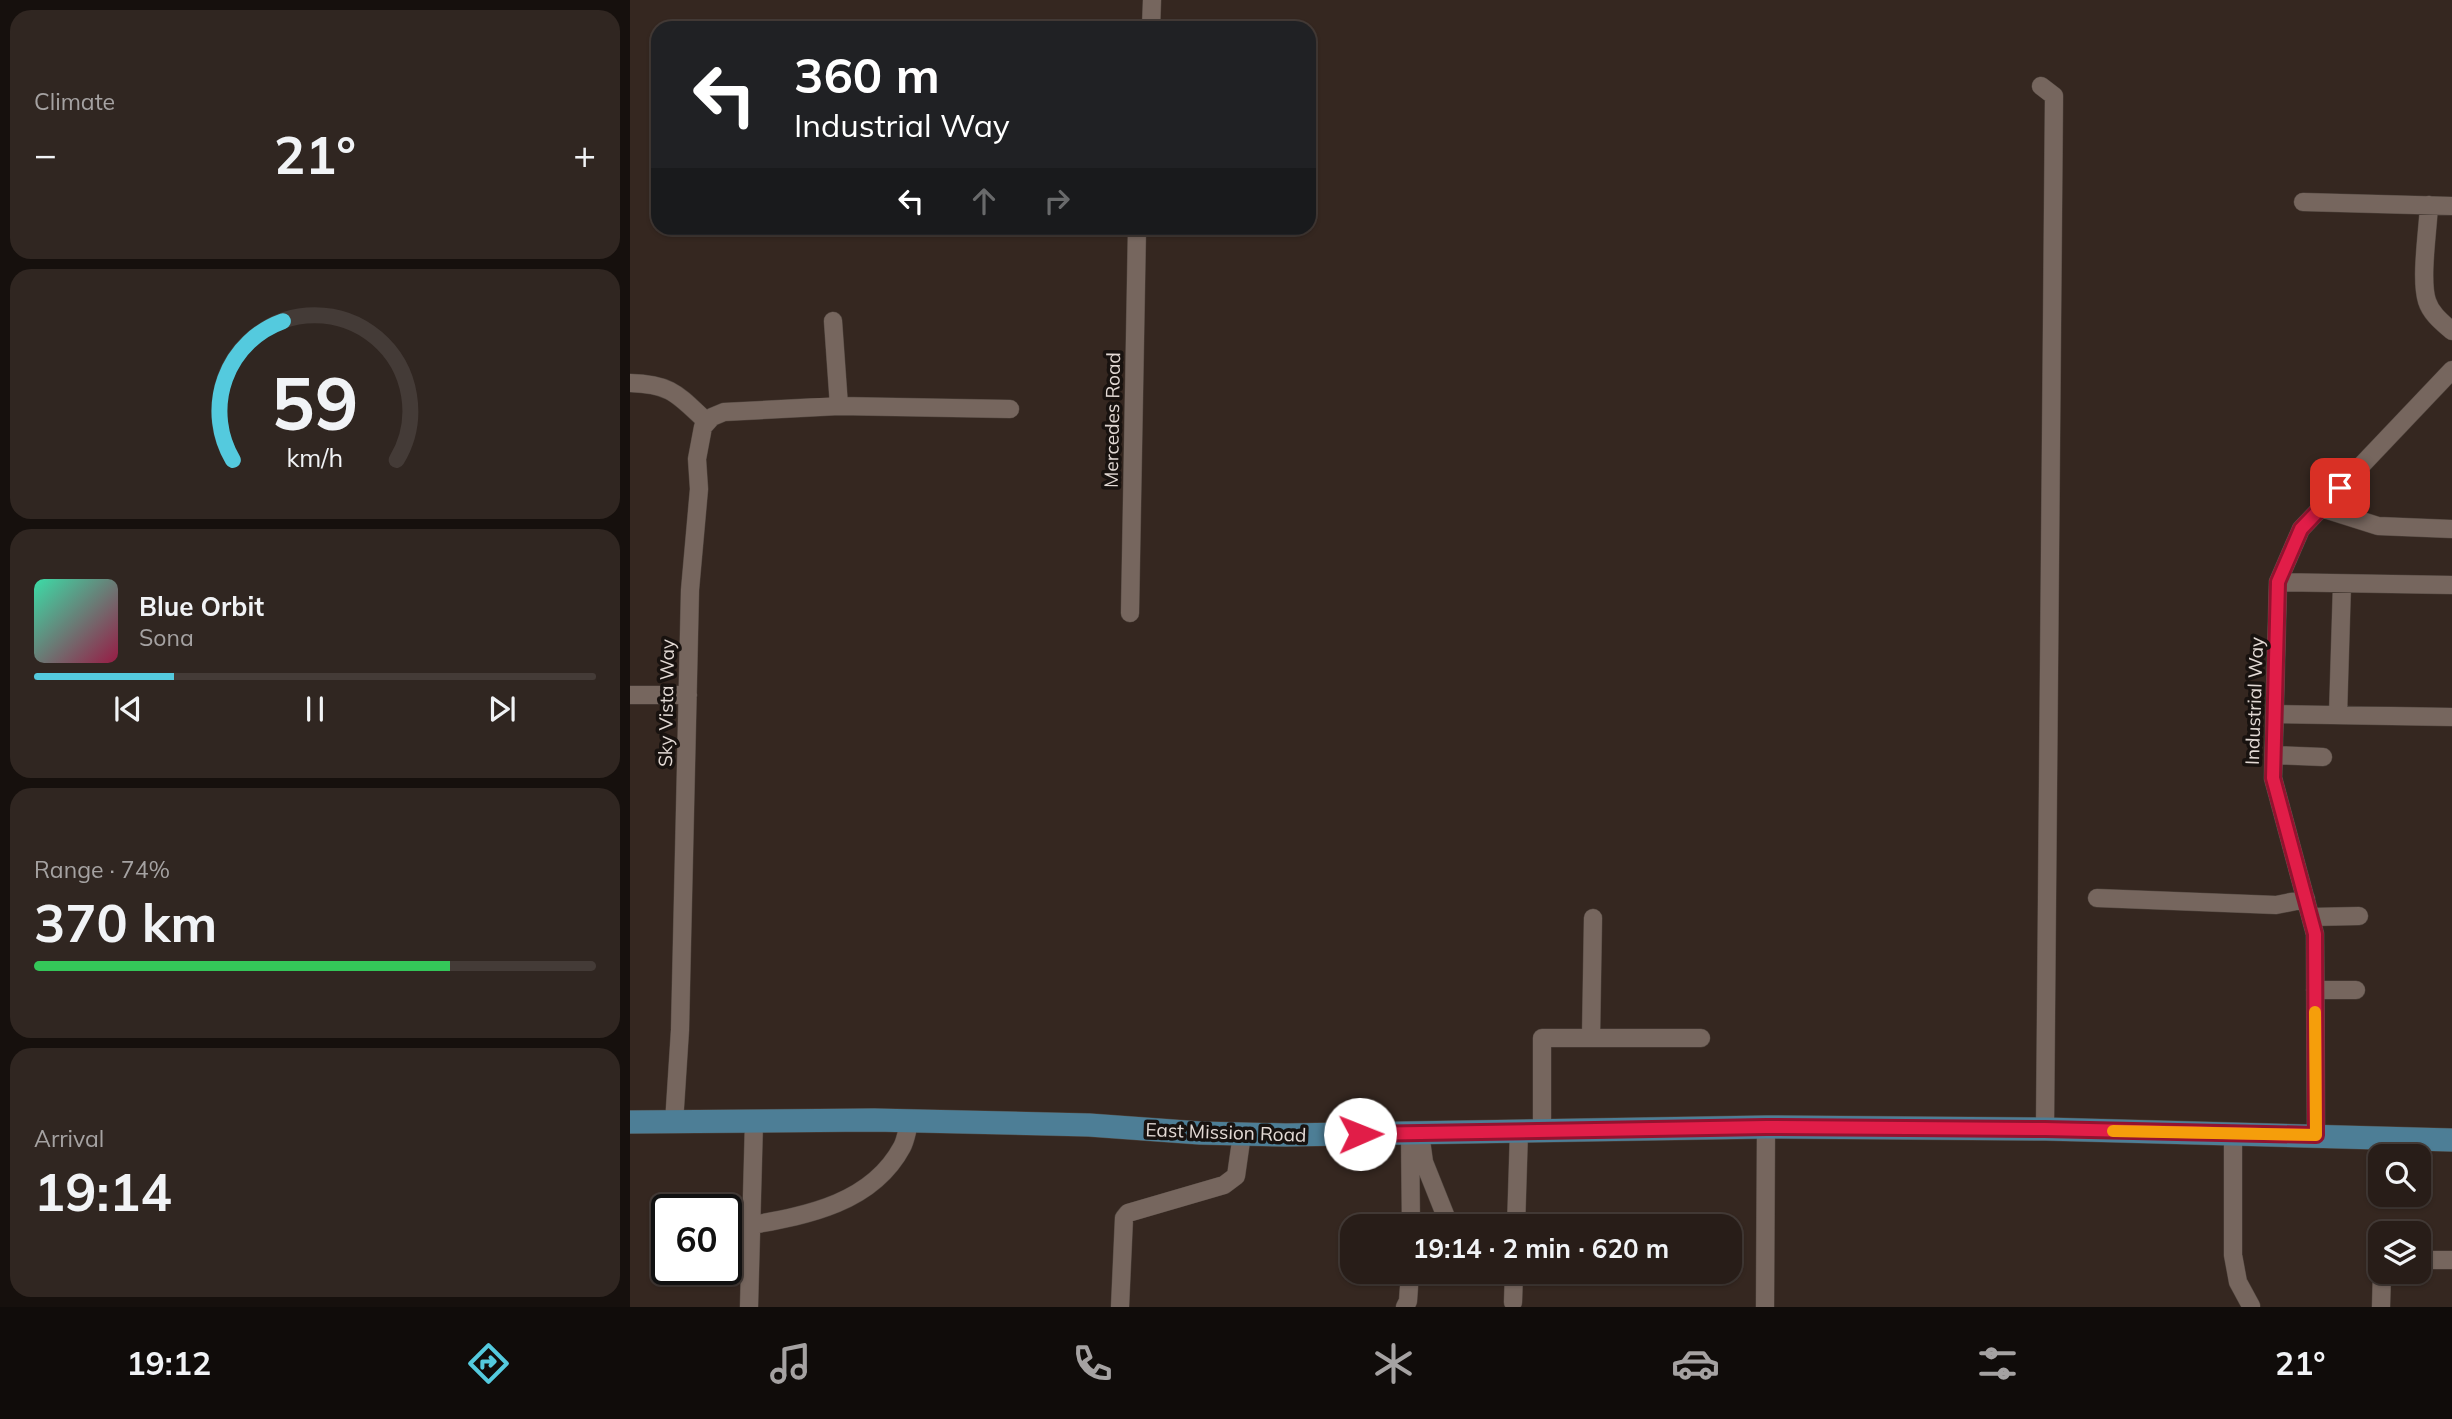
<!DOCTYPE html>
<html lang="en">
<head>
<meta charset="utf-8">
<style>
	:root { --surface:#281d18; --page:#302621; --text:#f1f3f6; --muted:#a5a2a2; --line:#443b37; --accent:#54cade }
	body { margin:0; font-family:Mulish,sans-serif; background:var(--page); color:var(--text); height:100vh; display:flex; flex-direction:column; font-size:26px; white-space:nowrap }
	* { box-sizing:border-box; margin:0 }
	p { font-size:23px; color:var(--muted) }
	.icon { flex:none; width:38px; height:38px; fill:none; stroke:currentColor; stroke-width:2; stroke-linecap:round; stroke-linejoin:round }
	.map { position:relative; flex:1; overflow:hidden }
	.panel { display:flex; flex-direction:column; gap:10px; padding:10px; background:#16100d; width:630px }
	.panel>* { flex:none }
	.banner { position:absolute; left:21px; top:21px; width:665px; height:214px; border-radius:21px; box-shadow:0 2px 5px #0004,0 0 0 2px var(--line); background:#202124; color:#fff; overflow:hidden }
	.controls { position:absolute; left:1738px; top:1144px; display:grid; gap:14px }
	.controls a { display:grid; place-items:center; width:63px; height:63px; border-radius:14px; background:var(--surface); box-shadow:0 2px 5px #0004,0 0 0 2px var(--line); font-size:35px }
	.speed { position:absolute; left:21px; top:1194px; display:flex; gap:14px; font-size:35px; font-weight:700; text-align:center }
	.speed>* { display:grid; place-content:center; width:91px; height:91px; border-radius:50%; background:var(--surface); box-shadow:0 2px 5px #0004,0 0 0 2px var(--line); line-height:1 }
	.speed .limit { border:4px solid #111; border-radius:10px; background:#fff; color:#111 }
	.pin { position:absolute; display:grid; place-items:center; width:60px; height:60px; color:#fff; margin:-30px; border-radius:14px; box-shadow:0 4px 10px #0006 }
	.me { position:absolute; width:77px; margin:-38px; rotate:89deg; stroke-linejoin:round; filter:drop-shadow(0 0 5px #0008) }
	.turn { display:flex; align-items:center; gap:24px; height:147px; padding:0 28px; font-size:32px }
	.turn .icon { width:91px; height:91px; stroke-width:2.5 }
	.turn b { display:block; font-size:49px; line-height:60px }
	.lanes { display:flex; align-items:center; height:66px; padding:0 28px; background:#0003; justify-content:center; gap:35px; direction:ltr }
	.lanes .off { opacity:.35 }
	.big { font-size:52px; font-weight:700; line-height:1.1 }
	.panel .tile { flex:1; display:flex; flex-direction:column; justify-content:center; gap:10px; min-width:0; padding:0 24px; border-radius:21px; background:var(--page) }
	.panel .dial { align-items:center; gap:0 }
	.dial svg { height:182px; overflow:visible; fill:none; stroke:var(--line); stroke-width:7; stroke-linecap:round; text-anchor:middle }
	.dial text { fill:var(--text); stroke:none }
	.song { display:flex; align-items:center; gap:21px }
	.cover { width:84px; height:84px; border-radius:10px; background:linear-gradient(135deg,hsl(160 70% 55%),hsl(340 70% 35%)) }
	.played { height:7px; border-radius:4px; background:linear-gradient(90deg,var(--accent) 25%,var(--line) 25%) }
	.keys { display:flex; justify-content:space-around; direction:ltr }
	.heat { display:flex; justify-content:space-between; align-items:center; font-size:38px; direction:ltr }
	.charge { height:10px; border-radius:5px; background:linear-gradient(90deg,#34c759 74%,var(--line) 0) }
	.trip { position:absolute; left:710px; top:1214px; width:402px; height:70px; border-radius:21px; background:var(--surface); box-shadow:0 2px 5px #0004,0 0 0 2px var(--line); font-weight:700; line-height:70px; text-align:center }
	.menu { display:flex; height:112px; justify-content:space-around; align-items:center; background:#100c0a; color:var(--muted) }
	.menu .icon { width:49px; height:49px }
	.menu .on { color:var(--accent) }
	.menu b { font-size:32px; color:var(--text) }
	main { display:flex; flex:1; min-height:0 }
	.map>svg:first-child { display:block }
</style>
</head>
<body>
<main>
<section class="panel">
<div class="tile"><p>Climate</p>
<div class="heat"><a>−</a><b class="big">21°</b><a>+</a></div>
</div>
<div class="tile dial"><svg viewBox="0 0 100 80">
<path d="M14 69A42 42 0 1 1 86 69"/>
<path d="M14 69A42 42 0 0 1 36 8" stroke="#54cade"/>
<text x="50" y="56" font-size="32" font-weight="700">59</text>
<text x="50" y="72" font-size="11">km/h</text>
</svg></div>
<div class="tile">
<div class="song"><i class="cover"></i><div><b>Blue Orbit</b><p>Sona</p></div></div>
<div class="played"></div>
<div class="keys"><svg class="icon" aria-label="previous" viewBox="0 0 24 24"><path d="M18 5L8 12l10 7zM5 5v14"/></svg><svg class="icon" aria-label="pause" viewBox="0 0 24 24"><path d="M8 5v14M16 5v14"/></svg><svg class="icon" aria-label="next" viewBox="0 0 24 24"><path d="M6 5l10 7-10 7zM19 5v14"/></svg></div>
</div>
<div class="tile"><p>Range · 74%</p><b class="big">370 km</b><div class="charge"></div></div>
<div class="tile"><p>Arrival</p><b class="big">19:14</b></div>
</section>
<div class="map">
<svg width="1822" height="1307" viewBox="0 0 1822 1307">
	<rect width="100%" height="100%" fill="#352720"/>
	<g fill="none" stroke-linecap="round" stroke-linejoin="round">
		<defs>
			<path id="minor" d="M 521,28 L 522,0
				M 1411,86 L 1424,96 L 1415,1129
				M 1673,202 L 1822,206
				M 1799,205 C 1798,230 1790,279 1797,301 C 1801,314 1813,323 1822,331
				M 203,321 L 209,406
				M 0,383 C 42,384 48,395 77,422
				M 1691,508 L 1748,526 L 1822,529
				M 1648,582 L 1822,585
				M 500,613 L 507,228
				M 0,695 L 58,695
				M 1645,714 L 1822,717
				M 1708,715 L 1712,584
				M 1644,755 L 1693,757
				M 1467,898 L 1646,905 L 1676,899
				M 1681,917 L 1729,916
				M 1685,990 L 1726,990
				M 961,1038 L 963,918
				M 44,1123 L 50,1030 L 60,590 L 69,489 L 67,459 L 73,427 L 82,417 L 94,412 L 209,406 L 380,409
				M 912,1131 L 912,1038 L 1071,1038
				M 790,1133 L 794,1162 L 820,1227
				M 1603,1133 L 1603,1255 L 1608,1282 L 1621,1306
				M 780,1134 L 781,1227
				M 1686,1135 L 1685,934 L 1643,778 L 1648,582 L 1671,529 L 1822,370
				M 122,1225 C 178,1215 242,1203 272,1147 C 276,1140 277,1129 280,1121
				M 886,1227 L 889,1131
				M 1788,1260 L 1822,1260
				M 883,1302 L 884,1272
				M 119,1307 L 124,1122
				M 490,1307 L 494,1218 L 498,1213 L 594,1185 L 606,1176 L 612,1134
				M 775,1307 L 778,1301 L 780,1272
				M 1135,1307 L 1136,1127
				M 1751,1307 L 1752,1272"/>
			<path id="major" d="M 0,1122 L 244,1120 L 459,1125 L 570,1133 L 656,1135 L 1136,1127 L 1415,1129 L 1822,1140"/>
		</defs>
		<use href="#minor" stroke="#50453e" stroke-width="19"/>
		<use href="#major" stroke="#50453e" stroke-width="24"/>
		<use href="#minor" stroke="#76665e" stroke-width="18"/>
		<use href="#major" stroke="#4d7e96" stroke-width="23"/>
	</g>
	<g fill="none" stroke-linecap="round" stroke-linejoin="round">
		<defs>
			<path id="route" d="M 730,1134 L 1136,1127 L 1415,1129 L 1686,1135 L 1685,934 L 1643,778 L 1648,582 L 1671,529 L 1710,488"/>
		</defs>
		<use href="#route" stroke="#92132f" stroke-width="18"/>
		<use href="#route" stroke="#e11d48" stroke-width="12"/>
		<path stroke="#f59e0b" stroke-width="12" d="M 1483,1131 L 1686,1135 L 1685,1012"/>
	</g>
	<g text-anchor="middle" stroke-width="7" stroke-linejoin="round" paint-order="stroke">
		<g font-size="19" fill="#e3dad5" stroke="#18120f">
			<text transform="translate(482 420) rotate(-89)" y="7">Mercedes Road</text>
			<text transform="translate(1624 701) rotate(-88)" y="7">Industrial Way</text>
			<text transform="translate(36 703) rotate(-89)" y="7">Sky Vista Way</text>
			<text transform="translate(596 1132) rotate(2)" y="7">East Mission Road</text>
		</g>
	</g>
</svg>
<div class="controls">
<a><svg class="icon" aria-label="search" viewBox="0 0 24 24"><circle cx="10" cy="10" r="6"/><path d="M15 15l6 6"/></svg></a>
<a><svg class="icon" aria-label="layers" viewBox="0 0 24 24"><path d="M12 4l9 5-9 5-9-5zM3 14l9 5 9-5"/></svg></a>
</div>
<div class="speed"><div class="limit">60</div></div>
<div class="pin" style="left:1710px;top:488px;background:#d93025"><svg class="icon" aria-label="arrive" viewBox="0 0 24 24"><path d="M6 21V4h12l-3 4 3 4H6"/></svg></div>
<svg class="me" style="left:730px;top:1134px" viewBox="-20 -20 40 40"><circle r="19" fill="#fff"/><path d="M0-13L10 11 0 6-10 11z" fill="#e11d48"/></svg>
<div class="trip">19:14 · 2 min · 620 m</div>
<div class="banner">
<div class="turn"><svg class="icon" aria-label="left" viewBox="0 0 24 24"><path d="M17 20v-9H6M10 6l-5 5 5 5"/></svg><div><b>360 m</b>Industrial Way</div></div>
<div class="lanes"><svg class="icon" aria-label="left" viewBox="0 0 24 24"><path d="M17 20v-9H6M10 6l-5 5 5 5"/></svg><svg class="icon off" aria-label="ahead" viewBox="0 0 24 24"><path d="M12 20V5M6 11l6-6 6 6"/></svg><svg class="icon off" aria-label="right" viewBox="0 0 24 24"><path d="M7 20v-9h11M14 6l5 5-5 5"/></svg></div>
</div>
</div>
</main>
<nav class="menu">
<b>19:12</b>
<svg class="icon on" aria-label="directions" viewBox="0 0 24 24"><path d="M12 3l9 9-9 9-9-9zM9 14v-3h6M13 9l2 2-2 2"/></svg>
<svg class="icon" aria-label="music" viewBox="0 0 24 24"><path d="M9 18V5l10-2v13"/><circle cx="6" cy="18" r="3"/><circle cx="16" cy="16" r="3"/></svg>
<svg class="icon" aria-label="phone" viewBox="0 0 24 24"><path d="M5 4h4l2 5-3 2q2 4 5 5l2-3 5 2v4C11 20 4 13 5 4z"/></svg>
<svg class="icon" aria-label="climate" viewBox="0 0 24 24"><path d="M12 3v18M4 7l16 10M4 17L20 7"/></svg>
<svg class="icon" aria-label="car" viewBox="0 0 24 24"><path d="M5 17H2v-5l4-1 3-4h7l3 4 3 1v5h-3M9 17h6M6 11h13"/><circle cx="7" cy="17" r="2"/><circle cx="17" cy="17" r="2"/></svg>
<svg class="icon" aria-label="filters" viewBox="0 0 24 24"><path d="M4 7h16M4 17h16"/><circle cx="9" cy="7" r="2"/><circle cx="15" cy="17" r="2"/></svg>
<b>21°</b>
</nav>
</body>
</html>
